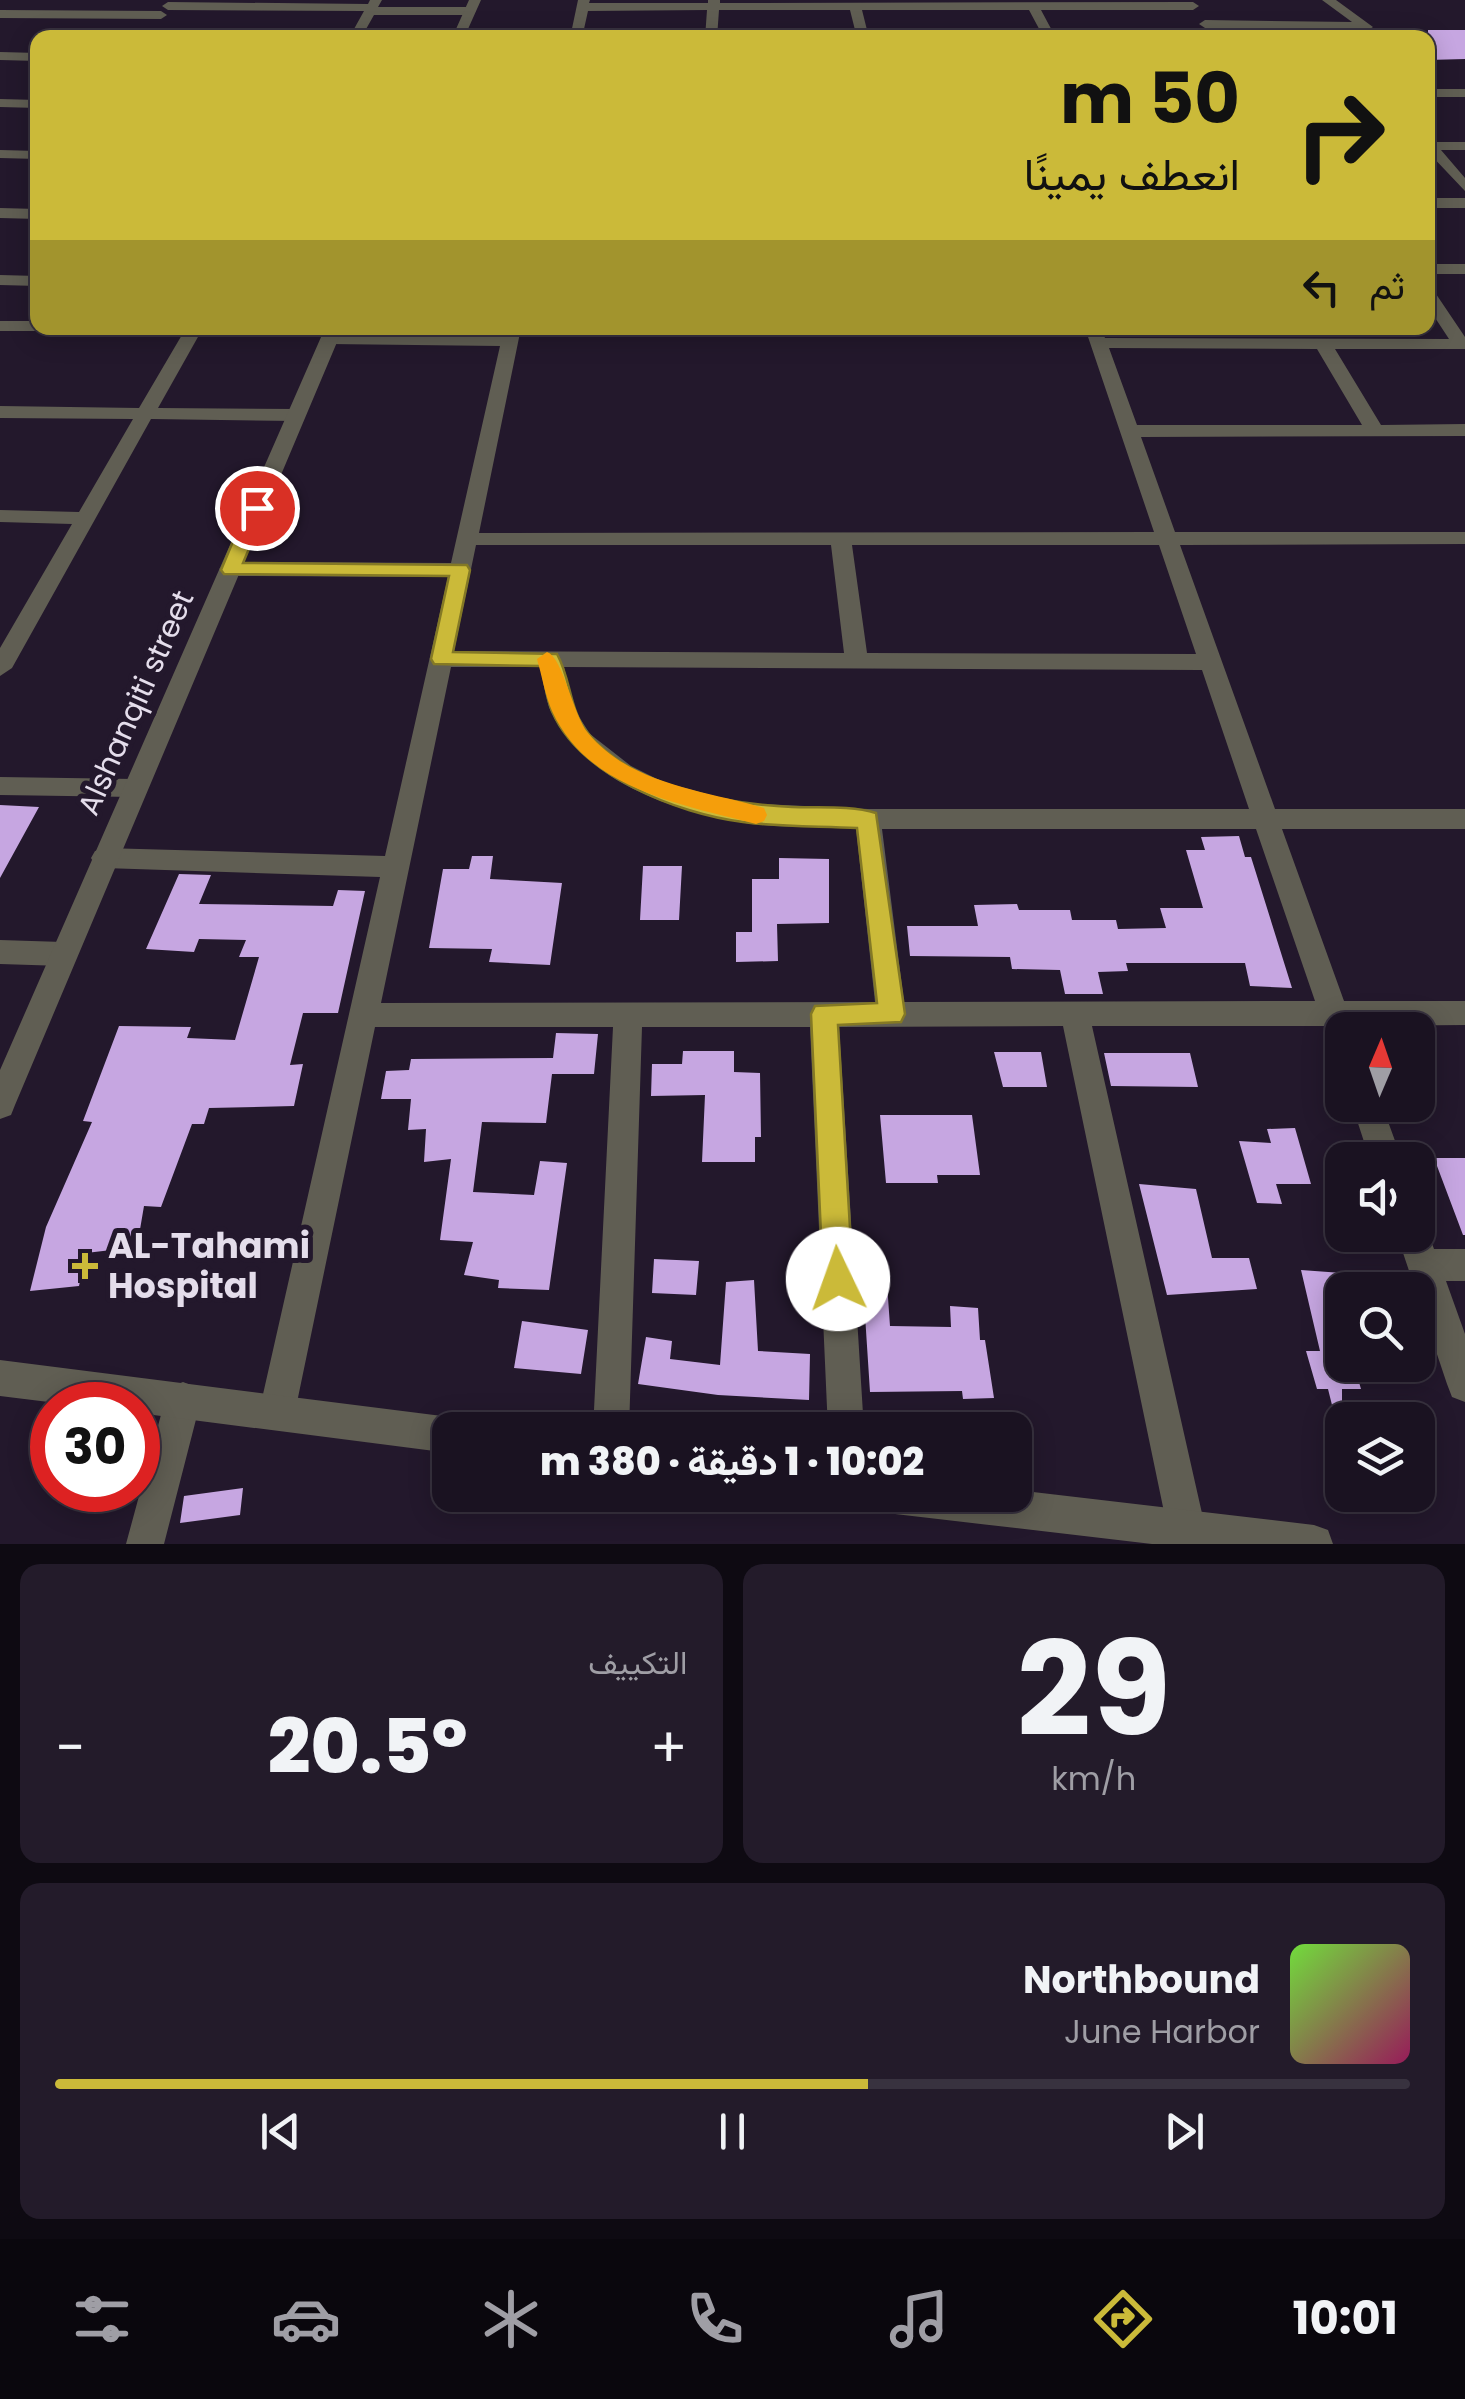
<!DOCTYPE html>
<html lang="ar">
<head>
<meta charset="utf-8">
<style>
	:root { --surface:#1a1221; --page:#231b2a; --text:#f1f3f6; --muted:#9f9ea5; --line:#38323f; --accent:#cbba39 }
	body { margin:0; font-family:Poppins,Vazirmatn,sans-serif; background:var(--page); color:var(--text); direction:rtl; height:100vh; display:flex; flex-direction:column; font-size:38px; white-space:nowrap }
	* { box-sizing:border-box; margin:0 }
	p { font-size:32px; color:var(--muted) }
	.icon { flex:none; width:55px; height:55px; fill:none; stroke:currentColor; stroke-width:2; stroke-linecap:round; stroke-linejoin:round }
	.map { position:relative; height:1544px; overflow:hidden; direction:ltr }
	.side { display:flex; flex-direction:column; gap:20px; padding:20px; background:#0e0a12; flex:1 }
	.side>* { flex:none }
	.top-card { position:absolute; left:30px; top:30px; width:1405px; height:305px; border-radius:20px; box-shadow:0 5px 25px #0003,0 0 0 2px var(--line); direction:rtl; background:#cbba39; color:#111; overflow:hidden }
	.needle { width:65px; rotate:2deg }
	.tools { position:absolute; left:1325px; top:1012px; display:grid; gap:20px }
	.tools a { display:grid; place-items:center; width:110px; height:110px; border-radius:20px; background:var(--surface); box-shadow:0 5px 25px #0003,0 0 0 2px var(--line); font-size:50px }
	.speed { position:absolute; left:30px; top:1382px; display:flex; gap:20px; font-size:50px; font-weight:700; text-align:center }
	.speed>* { display:grid; place-content:center; width:130px; height:130px; border-radius:50%; background:var(--surface); box-shadow:0 5px 25px #0003,0 0 0 2px var(--line); line-height:1 }
	.speed .limit { border:15px solid #d22; background:#fff; color:#111 }
	.pin { position:absolute; display:grid; place-items:center; width:85px; height:85px; color:#fff; margin:-42px; border:5px solid #fff; border-radius:50%; box-shadow:0 2px 10px #0007 }
	.me { position:absolute; width:110px; margin:-55px; rotate:357deg; stroke-linejoin:round; filter:drop-shadow(0 0 8px #0008) }
	.turn { display:flex; align-items:center; gap:35px; height:210px; padding:0 30px; font-size:45px }
	.turn .icon { width:130px; height:130px; stroke-width:2.5 }
	.turn b { display:block; font-size:70px; line-height:85px }
	.then { display:flex; align-items:center; height:95px; padding:0 30px; background:#0003; gap:20px; font-size:38px }
	.big { font-size:75px; font-weight:800; line-height:1.1 }
	.side .widget { flex:1; display:flex; flex-direction:column; justify-content:center; gap:15px; min-width:0; padding:0 35px; border-radius:20px; background:var(--page) }
	.side .dial { align-items:center; gap:0 }
	.dial b { font-size:130px; line-height:1 }
	.song { display:flex; align-items:center; gap:30px }
	.cover { width:120px; height:120px; border-radius:15px; background:linear-gradient(135deg,hsl(100 70% 55%),hsl(330 70% 35%)) }
	.played { height:10px; border-radius:5px; background:linear-gradient(90deg,var(--accent) 60%,var(--line) 60%) }
	.keys { display:flex; justify-content:space-around; direction:ltr }
	.heat { display:flex; justify-content:space-between; align-items:center; font-size:55px; direction:ltr }
	.side .tiles { flex:1; display:grid; gap:20px; grid-template-columns:1fr 1fr }
	.widget:last-child { grid-column:span 2 }
	.trip { position:absolute; left:432px; top:1412px; width:600px; height:100px; border-radius:20px; background:var(--surface); box-shadow:0 5px 25px #0003,0 0 0 2px var(--line); font-weight:800; line-height:100px; text-align:center; direction:rtl }
	.tab-bar { display:flex; height:160px; justify-content:space-around; align-items:center; background:#0a070d; color:var(--muted) }
	.tab-bar .icon { width:70px; height:70px }
	.tab-bar .selected { color:var(--accent) }
	.tab-bar b { font-size:45px; color:var(--text) }
	.map>svg:first-child { display:block }
</style>
</head>
<body>
<div class="map">
<svg width="1465" height="1544" viewBox="0 0 1465 1544">
	<rect width="100%" height="100%" fill="#23182c"/>
	<path fill="#c6a6e1" d="M 1428,30 L 1465,30 L 1465,59 L 1428,60 Z
		M 0,805 L 39,807 L 0,878 Z
		M 1239,836 L 1245,857 L 1251,857 L 1292,988 L 1250,986 L 1245,963 L 1126,963 L 1128,971 L 1098,972 L 1103,994 L 1065,994 L 1060,970 L 1012,969 L 1010,957 L 910,956 L 907,926 L 978,926 L 974,905 L 1017,904 L 1019,910 L 1070,910 L 1072,920 L 1116,920 L 1118,929 L 1166,928 L 1160,908 L 1203,908 L 1186,850 L 1205,850 L 1201,837 Z
		M 472,856 L 493,856 L 490,879 L 562,883 L 550,965 L 489,962 L 492,949 L 429,948 L 443,869 L 469,869 Z
		M 779,858 L 829,859 L 829,923 L 777,924 L 778,961 L 736,962 L 736,932 L 752,932 L 752,879 L 779,879 Z
		M 643,866 L 682,866 L 679,920 L 640,920 Z
		M 179,874 L 211,875 L 199,904 L 333,906 L 338,890 L 365,891 L 338,1013 L 303,1013 L 290,1065 L 303,1064 L 294,1106 L 209,1108 L 204,1124 L 192,1124 L 161,1207 L 144,1206 L 137,1247 L 86,1253 L 79,1286 L 30,1291 L 46,1227 L 92,1122 L 83,1121 L 119,1026 L 191,1027 L 187,1038 L 235,1040 L 259,957 L 239,957 L 246,940 L 199,939 L 194,952 L 146,949 Z
		M 556,1033 L 598,1034 L 594,1074 L 552,1074 L 546,1123 L 482,1122 L 473,1192 L 534,1195 L 540,1161 L 567,1163 L 549,1290 L 498,1288 L 499,1280 L 464,1275 L 473,1242 L 440,1240 L 451,1159 L 424,1162 L 426,1129 L 408,1130 L 411,1099 L 381,1099 L 386,1071 L 409,1070 L 411,1059 L 553,1058 Z
		M 683,1051 L 734,1051 L 734,1072 L 760,1073 L 761,1137 L 755,1137 L 755,1162 L 702,1162 L 705,1095 L 651,1096 L 652,1064 L 682,1064 Z
		M 994,1052 L 1041,1052 L 1047,1087 L 1003,1087 Z
		M 1104,1053 L 1190,1053 L 1198,1087 L 1111,1086 Z
		M 880,1115 L 972,1115 L 980,1175 L 937,1175 L 938,1183 L 886,1183 Z
		M 1295,1128 L 1311,1184 L 1276,1184 L 1282,1204 L 1257,1203 L 1239,1141 L 1271,1143 L 1267,1129 Z
		M 1434,1158 L 1465,1158 L 1465,1235 L 1463,1235 Z
		M 1139,1184 L 1196,1189 L 1212,1258 L 1249,1258 L 1257,1289 L 1167,1295 Z
		M 654,1259 L 699,1261 L 696,1295 L 652,1293 Z
		M 862,1269 L 886,1269 L 890,1326 L 951,1327 L 950,1306 L 978,1308 L 980,1340 L 985,1340 L 994,1398 L 963,1399 L 962,1391 L 870,1392 Z
		M 1301,1270 L 1342,1273 L 1342,1365 L 1354,1365 L 1361,1389 L 1342,1389 L 1342,1408 L 1333,1409 L 1328,1389 L 1317,1389 L 1306,1351 L 1320,1351 Z
		M 754,1280 L 758,1351 L 810,1354 L 809,1400 L 718,1395 L 638,1384 L 646,1337 L 672,1341 L 670,1359 L 720,1365 L 726,1282 Z
		M 522,1321 L 588,1330 L 581,1374 L 514,1368 Z
		M 243,1488 L 240,1515 L 180,1523 L 184,1496 Z"/>
	<g fill="none" stroke-linecap="round" stroke-linejoin="round">
		<path fill="#605e53" fill-rule="evenodd" d="M 370,0 L 382,0 L 378,7 L 470,7 L 476,11 L 470,15 L 374,15 L 361,38 L 349,38 L 364,11 L 168,10 L 162,6 L 168,2 L 368,4 Z
			M 578,0 L 590,0 L 589,3 L 708,3 L 708,0 L 720,0 L 720,3 L 1193,2 L 1199,6 L 1193,10 L 1041,10 L 1056,38 L 1044,38 L 1029,10 L 862,10 L 869,38 L 857,38 L 850,10 L 719,10 L 717,38 L 705,38 L 707,10 L 588,11 L 582,38 L 570,38 Z
			M 1322,0 L 1336,0 L 1373,27 L 1367,31 L 1205,28 L 1199,24 L 1205,20 L 1352,22 Z
			M 0,10 L 161,11 L 167,15 L 161,19 L 0,18 Z
			M 0,52 L 38,53 L 38,61 L 0,60 Z
			M 1428,89 L 1465,89 L 1465,97 L 1428,97 Z
			M 0,99 L 38,100 L 38,108 L 0,107 Z
			M 1428,142 L 1465,142 L 1465,150 L 1441,150 L 1465,178 L 1465,191 L 1428,152 Z
			M 0,150 L 38,151 L 38,159 L 0,158 Z
			M 1428,198 L 1465,198 L 1465,208 L 1428,208 Z
			M 0,208 L 38,209 L 38,219 L 0,218 Z
			M 1428,264 L 1465,264 L 1465,274 L 1428,274 Z
			M 0,275 L 38,276 L 38,286 L 0,285 Z
			M 1428,290 L 1434,291 L 1465,337 L 1465,349 L 1335,349 L 1381,425 L 1465,424 L 1465,436 L 1141,437 L 1175,532 L 1465,532 L 1465,544 L 1180,545 L 1275,809 L 1465,809 L 1465,829 L 1282,829 L 1344,1001 L 1465,1001 L 1465,1025 L 1353,1026 L 1355,1030 L 1342,1030 L 1342,1049 L 1332,1045 L 1324,1026 L 1092,1026 L 1206,1531 L 1201,1544 L 1173,1544 L 1168,1531 L 1063,1026 L 839,1027 L 864,1430 L 828,1430 L 810,1027 L 642,1027 L 629,1430 L 593,1430 L 613,1027 L 375,1027 L 295,1412 L 290,1425 L 277,1430 L 264,1425 L 259,1412 L 380,877 L 104,868 L 95,865 L 91,858 L 95,851 L 104,848 L 385,856 L 448,577 L 230,576 L 219,569 L 230,562 L 451,563 L 500,346 L 329,344 L 323,343 L 323,335 L 503,336 L 505,328 L 521,328 L 479,533 L 1154,532 L 1085,328 L 1101,328 L 1105,338 L 1449,339 L 1428,307 ZM 1109,348 L 1317,349 L 1362,425 L 1137,425 ZM 476,545 L 831,545 L 844,653 L 454,651 ZM 852,545 L 1159,545 L 1196,654 L 867,653 ZM 451,667 L 540,667 C 544,682 545,699 551,712 C 584,780 670,810 739,822 C 777,829 818,826 856,828 L 875,1002 L 381,1003 ZM 564,667 L 1202,670 L 1249,809 L 868,809 L 740,803 L 663,782 L 631,766 L 590,734 L 574,709 ZM 882,829 L 1256,829 L 1315,1001 L 904,1002 Z
			M 0,321 L 38,321 L 38,328 L 46,328 L 38,331 L 0,331 Z
			M 186,328 L 203,328 L 158,408 L 296,409 L 305,415 L 296,421 L 151,419 L 12,668 L 0,676 L 0,648 L 72,524 L 0,522 L 0,510 L 79,512 L 133,419 L 0,418 L 0,406 L 139,408 Z
			M 0,777 L 134,779 L 143,781 L 147,788 L 143,795 L 134,797 L 0,795 Z
			M 0,940 L 63,942 L 73,946 L 77,954 L 73,962 L 63,966 L 0,964 Z
			M 1352,1105 L 1382,1105 L 1402,1160 L 1370,1160 Z
			M 1418,1221 L 1425,1224 L 1434,1249 L 1465,1249 L 1465,1281 L 1446,1281 L 1465,1334 L 1465,1402 L 1452,1397 L 1447,1384 L 1397,1235 L 1418,1235 Z
			M 183,1382 L 196,1387 L 201,1400 L 164,1544 L 126,1544 L 165,1400 L 170,1387 Z"/>
		<path fill="#605e53" fill-rule="evenodd" d="M 469,0 L 481,0 L 464,38 L 452,38 Z
			M 325,328 L 343,328 L 15,1105 L 11,1115 L 0,1119 L 0,1070 Z
			M 0,1360 L 450,1417 L 463,1422 L 466,1430 L 450,1430 L 450,1453 L 138,1413 L 138,1405 L 73,1405 L 0,1396 Z
			M 1015,1490 L 1314,1525 L 1328,1530 L 1333,1544 L 1152,1544 L 895,1514 L 882,1508 L 876,1495 L 1015,1495 Z"/>
	</g>
	<path fill="#cbba39" stroke="#847925" stroke-width="2.5" d="M 257,502 L 266,508 L 243,563 L 467,565 L 470,570 L 453,652 L 557,654 C 571,679 569,709 587,732 C 631,787 726,804 792,807 C 819,808 851,805 876,813 L 905,1014 L 901,1022 L 838,1025 L 853,1279 L 849,1289 L 838,1294 L 827,1289 L 823,1279 L 811,1014 L 815,1006 L 877,1003 L 857,828 C 819,826 780,827 743,822 C 678,814 579,775 552,711 C 546,697 545,680 541,666 L 434,664 L 431,659 L 449,576 L 224,574 L 221,570 L 247,508 Z"/>
	<path fill="#f59e0b" d="M 547,652 C 563,657 573,715 588,733 C 631,785 704,790 764,808 L 767,815 L 764,821 L 756,824 C 681,804 588,790 552,711 C 545,695 542,676 537,659 Z"/>
	<path fill="#cbba39" stroke="#23182c" stroke-width="4" d="M80 1251h10v10h10v10h-10v10h-10v-10h-10v-10h10z"/>
	<g text-anchor="middle" stroke-width="10" stroke-linejoin="round" paint-order="stroke">
		<g font-size="30" fill="#e4ddeb" stroke="#23182c">
			<text transform="translate(136 703) rotate(-66)" y="10">Alshanqiti street</text>
		</g>
		<g font-size="35" font-weight="bold" fill="#e4ddeb" stroke="#23182c" text-anchor="start">
			<text x="108" y="1258">AL-Tahami<tspan x="108" dy="40">Hospital</tspan></text>
		</g>
	</g>
</svg>
<div class="tools">
<a><svg class="needle" viewBox="-14 -14 28 28"><path d="M0-13l5 13h-10z" fill="#e53935"/><path d="M0 13l5-13h-10z" fill="#9f9ea5"/></svg></a>
<a><svg class="icon" aria-label="sound" viewBox="0 0 24 24"><path d="M4 9h4l5-4v14l-5-4H4zM17 9q2 3 0 6"/></svg></a>
<a><svg class="icon" aria-label="search" viewBox="0 0 24 24"><circle cx="10" cy="10" r="6"/><path d="M15 15l6 6"/></svg></a>
<a><svg class="icon" aria-label="layers" viewBox="0 0 24 24"><path d="M12 4l9 5-9 5-9-5zM3 14l9 5 9-5"/></svg></a>
</div>
<div class="speed"><div class="limit">30</div></div>
<div class="pin" style="left:257px;top:508px;background:#d93025"><svg class="icon" aria-label="arrive" viewBox="0 0 24 24"><path d="M6 21V4h12l-3 4 3 4H6"/></svg></div>
<svg class="me" style="left:838px;top:1279px" viewBox="-20 -20 40 40"><circle r="19" fill="#fff"/><path d="M0-13L10 11 0 6-10 11z" fill="#cbba39"/></svg>
<div class="trip">10:02 · 1 دقيقة · 380 m</div>
<div class="top-card">
<div class="turn"><svg class="icon" aria-label="right" viewBox="0 0 24 24"><path d="M7 20v-9h11M14 6l5 5-5 5"/></svg><div><b>50 m</b>انعطف يمينًا</div></div>
<div class="then">ثم<svg class="icon" aria-label="left" viewBox="0 0 24 24"><path d="M17 20v-9H6M10 6l-5 5 5 5"/></svg></div>
</div>
</div>
<section class="side">
<div class="tiles">
<div class="widget dial"><b>29</b><p>km/h</p></div>
<div class="widget"><p>التكييف</p>
<div class="heat"><a>−</a><b class="big">20.5°</b><a>+</a></div>
</div>
<div class="widget">
<div class="song"><i class="cover"></i><div><b>Northbound</b><p>June Harbor</p></div></div>
<div class="played"></div>
<div class="keys"><svg class="icon" aria-label="previous" viewBox="0 0 24 24"><path d="M18 5L8 12l10 7zM5 5v14"/></svg><svg class="icon" aria-label="pause" viewBox="0 0 24 24"><path d="M8 5v14M16 5v14"/></svg><svg class="icon" aria-label="next" viewBox="0 0 24 24"><path d="M6 5l10 7-10 7zM19 5v14"/></svg></div>
</div>
</div>
</section>
<nav class="tab-bar">
<b>10:01</b>
<svg class="icon selected" aria-label="directions" viewBox="0 0 24 24"><path d="M12 3l9 9-9 9-9-9zM9 14v-3h6M13 9l2 2-2 2"/></svg>
<svg class="icon" aria-label="music" viewBox="0 0 24 24"><path d="M9 18V5l10-2v13"/><circle cx="6" cy="18" r="3"/><circle cx="16" cy="16" r="3"/></svg>
<svg class="icon" aria-label="phone" viewBox="0 0 24 24"><path d="M5 4h4l2 5-3 2q2 4 5 5l2-3 5 2v4C11 20 4 13 5 4z"/></svg>
<svg class="icon" aria-label="climate" viewBox="0 0 24 24"><path d="M12 3v18M4 7l16 10M4 17L20 7"/></svg>
<svg class="icon" aria-label="car" viewBox="0 0 24 24"><path d="M5 17H2v-5l4-1 3-4h7l3 4 3 1v5h-3M9 17h6M6 11h13"/><circle cx="7" cy="17" r="2"/><circle cx="17" cy="17" r="2"/></svg>
<svg class="icon" aria-label="filters" viewBox="0 0 24 24"><path d="M4 7h16M4 17h16"/><circle cx="9" cy="7" r="2"/><circle cx="15" cy="17" r="2"/></svg>
</nav>
</body>
</html>
